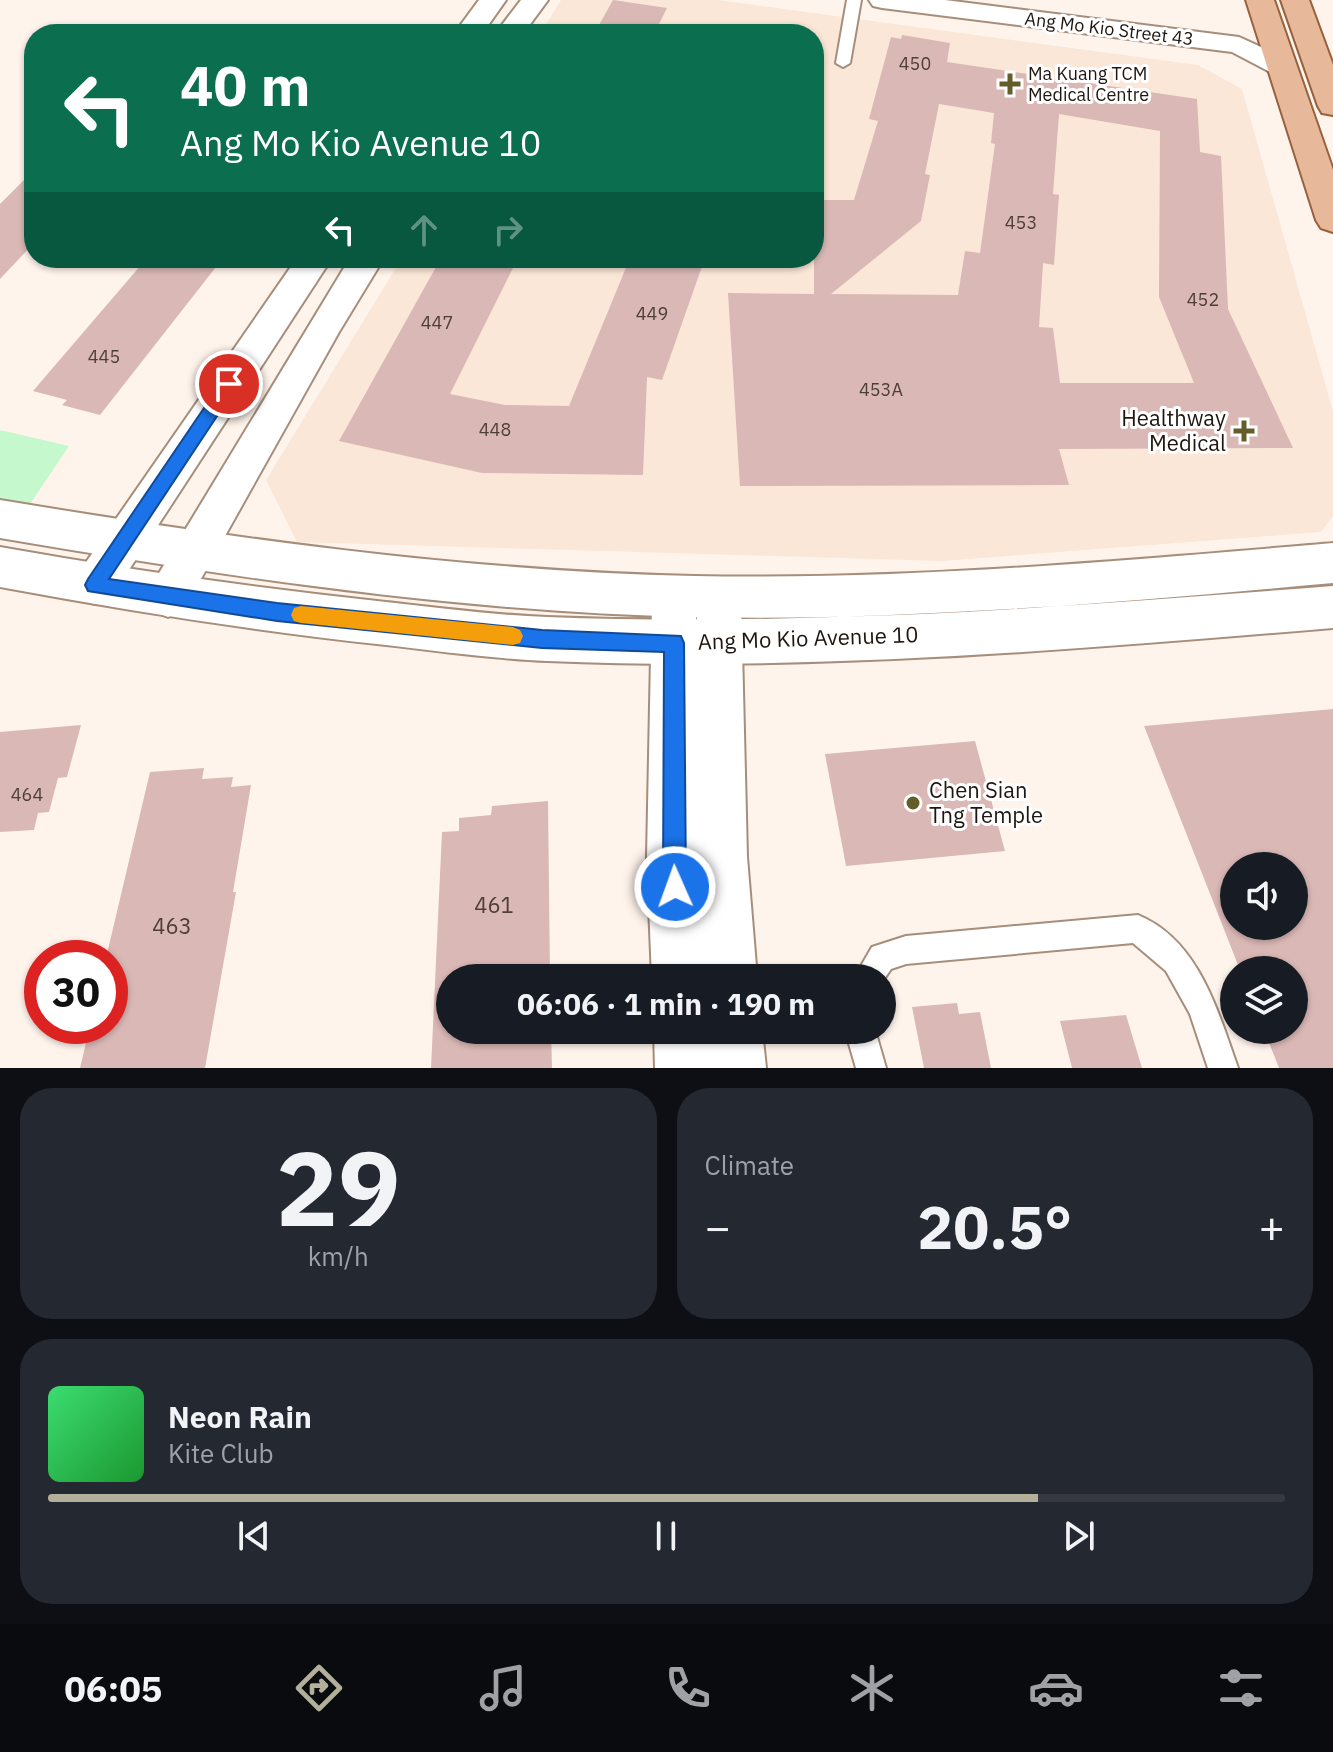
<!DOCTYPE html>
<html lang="en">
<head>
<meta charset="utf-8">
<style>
	:root { --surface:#171b24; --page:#242831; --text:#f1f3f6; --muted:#9ea1a6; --line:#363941; --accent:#b2b09a }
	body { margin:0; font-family:"IBM Plex Sans",sans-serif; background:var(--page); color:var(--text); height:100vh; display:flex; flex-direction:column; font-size:30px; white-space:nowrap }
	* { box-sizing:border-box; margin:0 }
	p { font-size:26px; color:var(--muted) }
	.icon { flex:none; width:44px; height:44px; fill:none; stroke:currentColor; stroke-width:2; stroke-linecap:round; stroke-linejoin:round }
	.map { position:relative; height:1068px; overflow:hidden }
	.drawer { display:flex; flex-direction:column; gap:20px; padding:20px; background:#0d0f14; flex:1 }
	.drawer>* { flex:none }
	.top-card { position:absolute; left:24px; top:24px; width:800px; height:244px; border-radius:32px; box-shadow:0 2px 6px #0004; background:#0b6e4f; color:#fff; overflow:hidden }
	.tools { position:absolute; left:1220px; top:852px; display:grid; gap:16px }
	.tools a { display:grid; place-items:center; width:88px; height:88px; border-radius:50%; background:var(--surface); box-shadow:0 2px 6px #0004; font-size:40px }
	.speed { position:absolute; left:24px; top:940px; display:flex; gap:16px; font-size:40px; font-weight:700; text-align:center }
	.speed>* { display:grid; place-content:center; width:104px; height:104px; border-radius:50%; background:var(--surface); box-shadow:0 2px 6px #0004; line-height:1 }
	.speed .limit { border:12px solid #d22; background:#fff; color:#111 }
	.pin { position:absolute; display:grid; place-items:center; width:68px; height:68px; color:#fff; margin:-34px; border:4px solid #fff; border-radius:50%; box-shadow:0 2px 8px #0007 }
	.me { position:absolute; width:88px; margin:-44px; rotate:358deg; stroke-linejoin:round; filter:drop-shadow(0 0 6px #0008) }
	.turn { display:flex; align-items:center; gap:28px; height:168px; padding:0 24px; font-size:36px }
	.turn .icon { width:104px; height:104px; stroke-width:2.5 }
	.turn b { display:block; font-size:56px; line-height:68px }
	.lanes { display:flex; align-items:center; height:76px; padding:0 24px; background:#0003; justify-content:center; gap:40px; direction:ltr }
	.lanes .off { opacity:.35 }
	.big { font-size:60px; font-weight:700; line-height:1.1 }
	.drawer .card { flex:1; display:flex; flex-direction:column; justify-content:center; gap:12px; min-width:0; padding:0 28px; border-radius:32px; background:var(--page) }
	.drawer .dial { align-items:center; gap:0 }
	.dial b { font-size:104px; line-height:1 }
	.song { display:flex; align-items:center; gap:24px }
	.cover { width:96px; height:96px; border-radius:12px; background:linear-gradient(135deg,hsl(140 70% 55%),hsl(130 70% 35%)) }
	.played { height:8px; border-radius:4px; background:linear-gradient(90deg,var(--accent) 80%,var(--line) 80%) }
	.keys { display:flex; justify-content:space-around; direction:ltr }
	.heat { display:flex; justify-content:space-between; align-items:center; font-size:44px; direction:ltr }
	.drawer .tiles { flex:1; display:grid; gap:20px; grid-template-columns:1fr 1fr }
	.card:last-child { grid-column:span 2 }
	.trip { position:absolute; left:436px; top:964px; width:460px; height:80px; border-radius:40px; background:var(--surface); box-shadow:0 2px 6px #0004; font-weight:700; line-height:80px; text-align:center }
	.tab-bar { display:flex; height:128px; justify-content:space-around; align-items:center; background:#090b0e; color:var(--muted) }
	.tab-bar .icon { width:56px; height:56px }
	.tab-bar .current { color:var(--accent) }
	.tab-bar b { font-size:36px; color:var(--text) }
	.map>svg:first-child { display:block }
</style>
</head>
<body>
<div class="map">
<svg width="1333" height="1068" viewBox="0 0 1333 1068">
	<rect width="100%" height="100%" fill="#fff4ec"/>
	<path fill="#fae7d7" d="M 561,0 L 717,0 L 1198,65 L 1242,89 L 1333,411 L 1333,516 L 1321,532 L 942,561 L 297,542 L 266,480 L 402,258 L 814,258 L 814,34 L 540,34 Z"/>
	<path fill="#c5f8cc" d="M 0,430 L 69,446 L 18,522 L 0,519 Z"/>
	<path fill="#dab8b5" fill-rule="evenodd" d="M 613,0 L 667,8 L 654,34 L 594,34 Z
		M 902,35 L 950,43 L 947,62 L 1197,99 L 1200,152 L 1221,156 L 1228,309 L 1293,448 L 1059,449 L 1069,485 L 740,486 L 728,293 L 814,294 L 814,200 L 854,200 L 878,121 L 869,119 L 891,37 L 901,39 ZM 939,104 L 994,113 L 991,143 L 995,144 L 980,253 L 965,251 L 958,295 L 831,294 L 921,221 L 930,175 L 925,174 ZM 1059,114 L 1160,131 L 1159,297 L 1194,383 L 1060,383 L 1053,328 L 1039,327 L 1043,263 L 1054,265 L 1059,195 L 1053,194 Z
		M 34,170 L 34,243 L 0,279 L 0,204 Z
		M 147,258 L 223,258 L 100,415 L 62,405 L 67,400 L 33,391 Z
		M 441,258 L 518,258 L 450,394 L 505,405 L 569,406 L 630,258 L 705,258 L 662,380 L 647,377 L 643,475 L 482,473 L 339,441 Z
		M 1333,709 L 1333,1068 L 1279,1068 L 1264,1030 L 1294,1030 L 1294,970 L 1240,970 L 1144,726 ZM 1234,866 L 1294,866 L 1294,926 L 1234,926 Z
		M 81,725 L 67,777 L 58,778 L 49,812 L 38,813 L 34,830 L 0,832 L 0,732 Z
		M 975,741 L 1005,851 L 846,866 L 825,754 Z
		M 204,768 L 202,779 L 233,777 L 231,787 L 251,785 L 233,892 L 236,892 L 205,1068 L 80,1068 L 90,1026 L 110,1026 L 110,958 L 106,958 L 150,772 Z
		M 548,801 L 550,978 L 450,978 L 450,1030 L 551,1030 L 552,1068 L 431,1068 L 442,832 L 459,831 L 459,818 L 491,815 L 492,806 Z
		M 957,1003 L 959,1014 L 980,1012 L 991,1068 L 924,1068 L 912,1007 Z
		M 1126,1015 L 1142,1068 L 1072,1068 L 1060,1021 Z"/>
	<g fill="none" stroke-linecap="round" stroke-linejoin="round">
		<defs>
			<path id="service" d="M 847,0 L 861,0 L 850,63 L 843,67 L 836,63 Z
				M 1138,915 C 1199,940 1218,1012 1238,1068 L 1208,1068 L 1190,1014 L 1166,971 L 1133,943 L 906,964 L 891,969 L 882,982 L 882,978 L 854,978 L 872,947 L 906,936 Z
				M 845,1030 L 875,1030 L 886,1068 L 856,1068 Z"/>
			<path id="minor" d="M 479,0 L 506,0 L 482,34 L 454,34 Z
				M 521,0 L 548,0 L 523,34 L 495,34 Z
				M 869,0 L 945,0 L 1239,37 L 1292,61 L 1296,67 L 1292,73 L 1282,76 L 1272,73 L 1232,52 L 882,8 L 873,6 Z
				M 297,258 L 332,258 L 110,599 L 95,604 L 80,599 L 73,585 L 80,571 Z
				M 350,258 L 384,258 L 339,332 L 183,611 L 168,617 L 153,611 L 146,597 L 153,583 Z
				M 674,585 L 690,591 L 696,605 L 697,659 L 697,606 L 703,592 L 719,586 L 735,592 L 741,606 L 747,857 L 757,978 L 652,978 L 647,857 L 652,605 L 658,591 Z
				M 654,1030 L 762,1030 L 766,1068 L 655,1068 Z"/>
			<path id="secondary" d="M 0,500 C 230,538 462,571 695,576 C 908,580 1121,561 1333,543 L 1333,583 C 1121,602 908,622 695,617 C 462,612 229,577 0,538 Z
				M 0,547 C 128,570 257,588 386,602 C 440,608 493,615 547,617 C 809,627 1072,606 1333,586 L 1333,628 C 1072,650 809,672 547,661 C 493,659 439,651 386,645 C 257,631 128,611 0,587 Z"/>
			<path id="primary" d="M 1246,0 L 1274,0 L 1333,170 L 1333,232 L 1321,228 L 1316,220 Z
				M 1281,0 L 1309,0 L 1333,65 L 1333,115 L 1322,113 L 1318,106 Z"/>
		</defs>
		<use href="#service" stroke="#a68e7b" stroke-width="4"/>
		<use href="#minor" stroke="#a68e7b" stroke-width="4"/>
		<use href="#secondary" stroke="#a68e7b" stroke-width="4"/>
		<use href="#primary" stroke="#97613d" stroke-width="4"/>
		<use href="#service" fill="#fff" fill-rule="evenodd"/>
		<use href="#minor" fill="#fff" fill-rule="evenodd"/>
		<use href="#secondary" fill="#fff" fill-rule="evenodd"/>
		<use href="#primary" fill="#e7b99a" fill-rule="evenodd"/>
	</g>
	<path fill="#1a73e8" stroke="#114b97" stroke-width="2" d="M 229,378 L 235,380 L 235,389 L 109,579 L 277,603 L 542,630 L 681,636 L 684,643 L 686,887 L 683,895 L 675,899 L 667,895 L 663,887 L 664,652 L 542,648 L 277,621 L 88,591 L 85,585 L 88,579 L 223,380 Z"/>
	<path fill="#f59e0b" d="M 301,606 L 513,627 L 520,630 L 523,636 L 520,643 L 513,645 L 301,623 L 294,621 L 291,615 L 294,608 Z"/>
	<g fill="#645d2a" stroke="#fff" stroke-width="3">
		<path d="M1006 72h8v8h8v8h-8v8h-8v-8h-8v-8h8z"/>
		<path d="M1240 419h8v8h8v8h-8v8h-8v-8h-8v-8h8z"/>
		<circle cx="913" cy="803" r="8"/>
	</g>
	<g text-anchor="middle" stroke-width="6" stroke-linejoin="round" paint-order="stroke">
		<g font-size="18" fill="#1f160f" stroke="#fff">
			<text transform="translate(1109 29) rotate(7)" y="6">Ang Mo Kio Street 43</text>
		</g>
		<g font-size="18" fill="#4e3e38">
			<text x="915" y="70">450</text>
			<text x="1021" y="229">453</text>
			<text x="1203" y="306">452</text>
			<text x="652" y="320">449</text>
			<text x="437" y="329">447</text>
			<text x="104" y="363">445</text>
			<text x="881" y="396">453A</text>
			<text x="495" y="436">448</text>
			<text x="27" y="801">464</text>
		</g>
		<g font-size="18" fill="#1f160f" stroke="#fff" text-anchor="start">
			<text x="1028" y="80">Ma Kuang TCM<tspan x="1028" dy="21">Medical Centre</tspan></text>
		</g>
		<g font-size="22" fill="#1f160f" stroke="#fff" text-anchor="end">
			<text x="1226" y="426">Healthway<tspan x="1226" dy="25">Medical</tspan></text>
			<text x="929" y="798" text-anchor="start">Chen Sian<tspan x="929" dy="25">Tng Temple</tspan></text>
		</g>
		<g font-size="22" fill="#1f160f" stroke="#fff">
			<text transform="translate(808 638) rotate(-2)" y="8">Ang Mo Kio Avenue 10</text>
		</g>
		<g font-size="22" fill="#4e3e38">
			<text x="494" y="913">461</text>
			<text x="172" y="934">463</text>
		</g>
	</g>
</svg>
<div class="tools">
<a><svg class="icon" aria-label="sound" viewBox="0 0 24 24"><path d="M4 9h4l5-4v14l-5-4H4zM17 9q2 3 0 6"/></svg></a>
<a><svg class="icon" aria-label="layers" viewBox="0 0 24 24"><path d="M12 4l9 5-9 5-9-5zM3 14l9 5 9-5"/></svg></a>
</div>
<div class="speed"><div class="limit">30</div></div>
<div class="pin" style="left:229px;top:384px;background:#d93025"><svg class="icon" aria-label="arrive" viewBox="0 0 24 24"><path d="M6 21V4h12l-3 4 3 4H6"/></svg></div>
<svg class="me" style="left:675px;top:887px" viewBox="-20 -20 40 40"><circle r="17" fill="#1a73e8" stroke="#fff" stroke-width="3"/><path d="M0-11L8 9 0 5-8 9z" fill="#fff"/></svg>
<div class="trip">06:06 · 1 min · 190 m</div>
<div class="top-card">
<div class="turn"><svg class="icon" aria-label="left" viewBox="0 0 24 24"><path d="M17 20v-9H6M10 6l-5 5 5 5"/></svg><div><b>40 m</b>Ang Mo Kio Avenue 10</div></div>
<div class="lanes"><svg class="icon" aria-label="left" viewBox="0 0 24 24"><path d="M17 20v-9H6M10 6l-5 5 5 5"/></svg><svg class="icon off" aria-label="ahead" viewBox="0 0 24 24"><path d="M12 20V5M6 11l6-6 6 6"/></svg><svg class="icon off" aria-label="right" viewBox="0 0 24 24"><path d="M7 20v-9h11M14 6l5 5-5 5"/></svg></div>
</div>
</div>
<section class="drawer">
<div class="tiles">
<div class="card dial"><b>29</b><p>km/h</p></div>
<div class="card"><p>Climate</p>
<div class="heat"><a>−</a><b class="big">20.5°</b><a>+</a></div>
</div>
<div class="card">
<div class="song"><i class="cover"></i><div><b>Neon Rain</b><p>Kite Club</p></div></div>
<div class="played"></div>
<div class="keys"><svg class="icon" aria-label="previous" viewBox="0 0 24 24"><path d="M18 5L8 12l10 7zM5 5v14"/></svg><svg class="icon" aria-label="pause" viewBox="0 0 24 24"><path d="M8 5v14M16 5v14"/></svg><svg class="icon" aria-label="next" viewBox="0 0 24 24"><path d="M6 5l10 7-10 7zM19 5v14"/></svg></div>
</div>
</div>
</section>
<nav class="tab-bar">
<b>06:05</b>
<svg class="icon current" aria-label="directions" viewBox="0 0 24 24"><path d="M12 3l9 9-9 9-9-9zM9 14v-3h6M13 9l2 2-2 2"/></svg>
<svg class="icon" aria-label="music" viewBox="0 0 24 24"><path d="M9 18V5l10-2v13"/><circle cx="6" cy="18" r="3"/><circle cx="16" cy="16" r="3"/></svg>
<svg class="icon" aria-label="phone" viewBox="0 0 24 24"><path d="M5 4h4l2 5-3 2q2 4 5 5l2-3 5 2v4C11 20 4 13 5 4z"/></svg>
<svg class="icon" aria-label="climate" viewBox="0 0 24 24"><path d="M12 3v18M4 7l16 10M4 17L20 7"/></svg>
<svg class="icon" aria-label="car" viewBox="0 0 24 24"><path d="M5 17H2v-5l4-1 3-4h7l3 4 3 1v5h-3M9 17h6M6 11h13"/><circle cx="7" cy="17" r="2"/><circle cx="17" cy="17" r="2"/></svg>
<svg class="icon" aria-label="filters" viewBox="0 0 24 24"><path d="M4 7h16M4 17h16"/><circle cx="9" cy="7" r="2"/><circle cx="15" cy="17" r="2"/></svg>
</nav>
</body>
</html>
